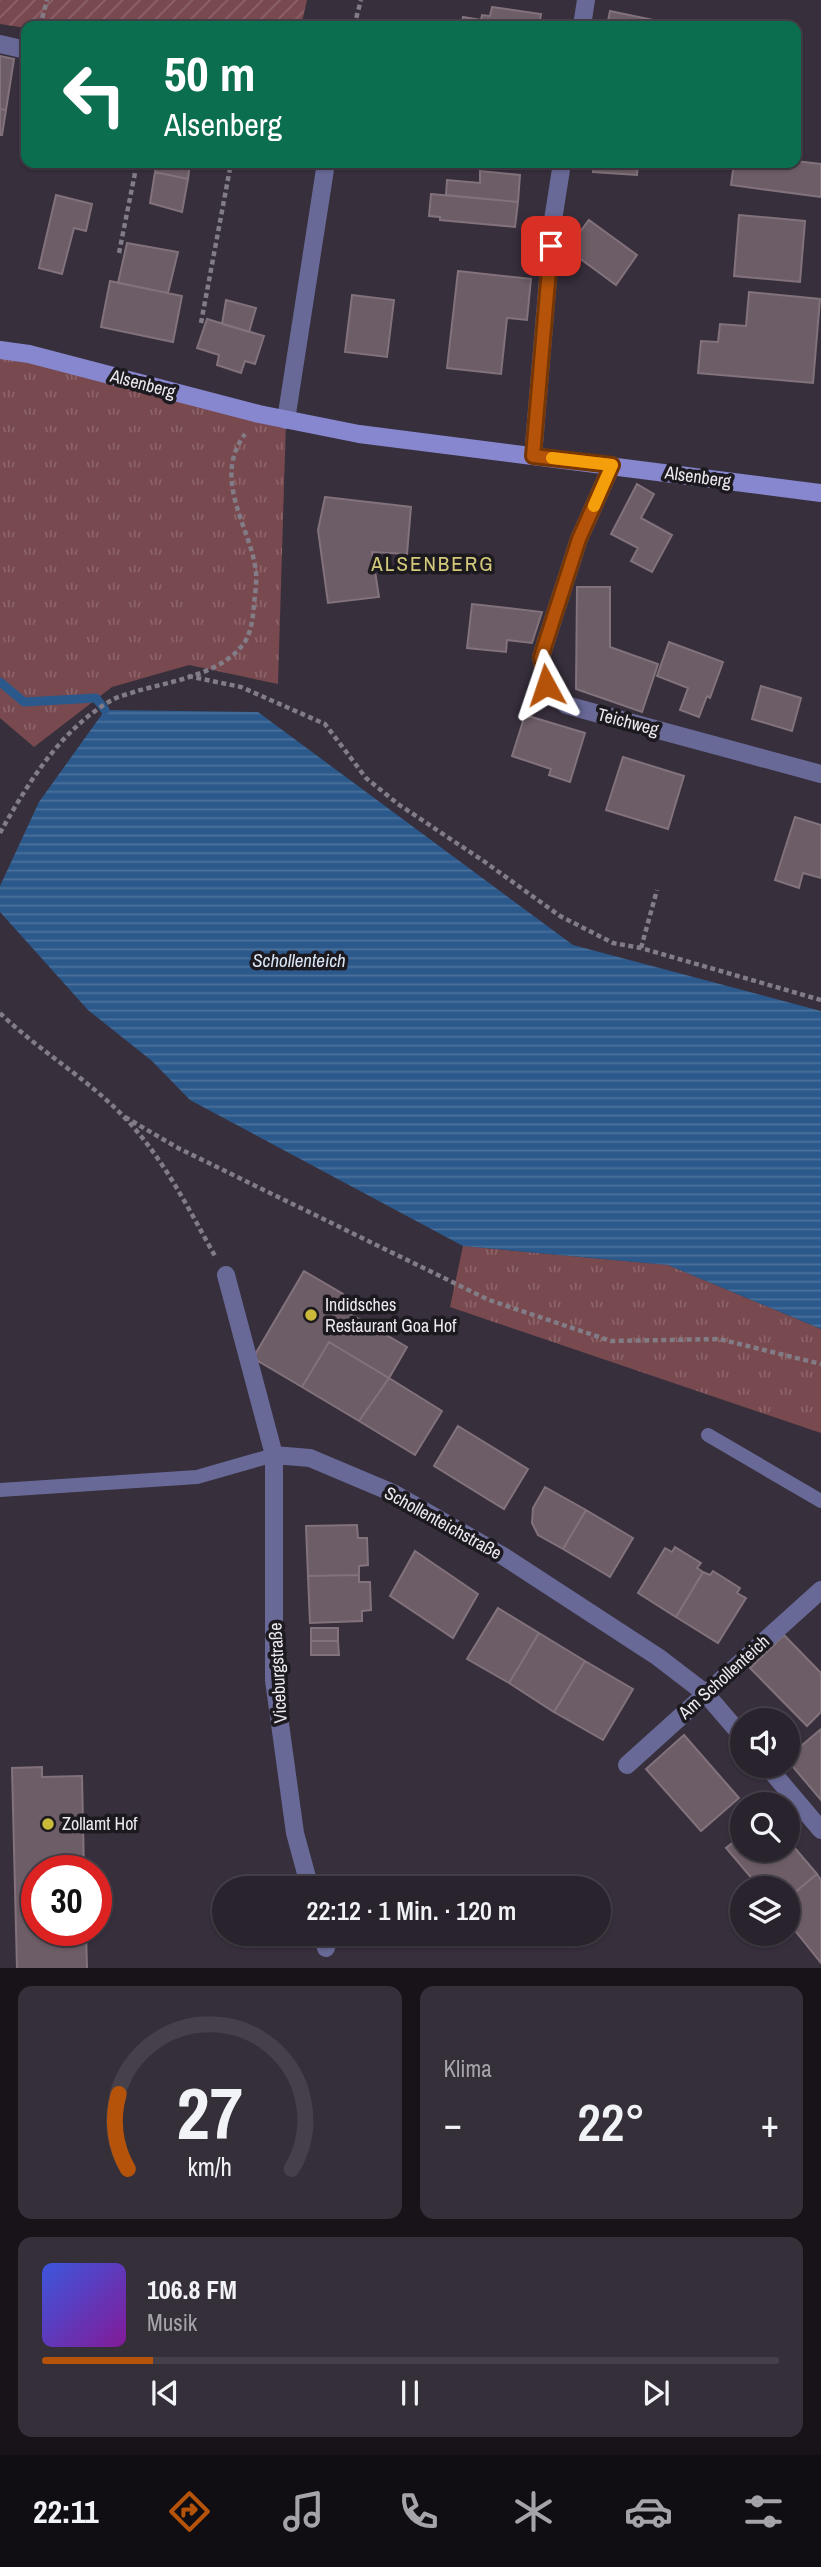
<!DOCTYPE html>
<html lang="de">
<head>
<meta charset="utf-8">
<style>
	:root { --surface:#29232d; --page:#352f39; --text:#f1f3f6; --muted:#a5a4aa; --line:#454049; --accent:#b45309 }
	body { margin:0; font-family:"Archivo Narrow",sans-serif; background:var(--page); color:var(--text); height:100vh; display:flex; flex-direction:column; font-size:26px; white-space:nowrap }
	* { box-sizing:border-box; margin:0 }
	p { font-size:23px; color:var(--muted) }
	.icon { flex:none; width:38px; height:38px; fill:none; stroke:currentColor; stroke-width:2; stroke-linecap:round; stroke-linejoin:round }
	.map { position:relative; height:1968px; overflow:hidden }
	.details { display:flex; flex-direction:column; gap:18px; padding:18px; background:#171319; flex:1 }
	.details>* { flex:none }
	.top-card { position:absolute; left:21px; top:21px; width:780px; height:147px; border-radius:14px; box-shadow:0 2px 5px #0004,0 0 0 2px var(--line); background:#0b6e4f; color:#fff; overflow:hidden }
	.controls { position:absolute; left:730px; top:1708px; display:grid; gap:14px }
	.controls a { display:grid; place-items:center; width:70px; height:70px; border-radius:50%; background:var(--surface); box-shadow:0 2px 5px #0004,0 0 0 2px var(--line); font-size:35px }
	.speed { position:absolute; left:21px; top:1855px; display:flex; gap:14px; font-size:35px; font-weight:700; text-align:center }
	.speed>* { display:grid; place-content:center; width:91px; height:91px; border-radius:50%; background:var(--surface); box-shadow:0 2px 5px #0004,0 0 0 2px var(--line); line-height:1 }
	.speed .limit { border:10px solid #d22; background:#fff; color:#111 }
	.pin { position:absolute; display:grid; place-items:center; width:60px; height:60px; color:#fff; margin:-30px; border-radius:14px; box-shadow:0 4px 10px #0006 }
	.me { position:absolute; width:77px; margin:-38px; rotate:355deg; stroke-linejoin:round; filter:drop-shadow(0 0 5px #0008) }
	.turn { display:flex; align-items:center; gap:24px; height:147px; padding:0 28px; font-size:32px }
	.turn .icon { width:91px; height:91px; stroke-width:2.5 }
	.turn b { display:block; font-size:49px; line-height:60px }
	.big { font-size:52px; font-weight:600; line-height:1.1 }
	.details .card { flex:1; display:flex; flex-direction:column; justify-content:center; gap:10px; min-width:0; padding:0 24px; border-radius:14px; background:var(--page) }
	.details .dial { align-items:center; gap:0 }
	.dial svg { height:182px; overflow:visible; fill:none; stroke:var(--line); stroke-width:7; stroke-linecap:round; text-anchor:middle }
	.dial text { fill:var(--text); stroke:none }
	.song { display:flex; align-items:center; gap:21px }
	.cover { width:84px; height:84px; border-radius:10px; background:linear-gradient(135deg,hsl(230 70% 55%),hsl(290 70% 35%)) }
	.played { height:7px; border-radius:4px; background:linear-gradient(90deg,var(--accent) 15%,var(--line) 15%) }
	.keys { display:flex; justify-content:space-around; direction:ltr }
	.heat { display:flex; justify-content:space-between; align-items:center; font-size:38px; direction:ltr }
	.details .tiles { flex:1; display:grid; gap:18px; grid-template-columns:1fr 1fr }
	.card:last-child { grid-column:span 2 }
	.trip { position:absolute; left:212px; top:1876px; width:399px; height:70px; border-radius:35px; background:var(--surface); box-shadow:0 2px 5px #0004,0 0 0 2px var(--line); font-weight:600; line-height:70px; text-align:center }
	.tab-bar { display:flex; height:112px; justify-content:space-around; align-items:center; background:#100e12; color:var(--muted) }
	.tab-bar .icon { width:49px; height:49px }
	.tab-bar .selected { color:var(--accent) }
	.tab-bar b { font-size:32px; color:var(--text) }
	.map>svg:first-child { display:block }
</style>
</head>
<body>
<div class="map">
<svg width="821" height="1969" viewBox="0 0 821 1969">
	<defs>
		<pattern id="grass-tufts" width="24" height="20" patternUnits="userSpaceOnUse" patternTransform="scale(1.75)"><rect width="24" height="20" fill="#784a4f"/><path d="M3 7l-1-3M5 7V3M7 7l1-3M15 17l-1-3M17 17v-4M19 17l1-3" fill="none" stroke="#8c6469"/></pattern>
		<pattern id="garden-furrows" width="10" height="10" patternUnits="userSpaceOnUse" patternTransform="scale(1.75)"><rect width="10" height="10" fill="#784a4f"/><path d="M-1 1l2-2M0 10L10 0M9 11l2-2" fill="none" stroke="#8c6469"/></pattern>
		<pattern id="water-rules" width="6" height="5" patternUnits="userSpaceOnUse" patternTransform="scale(1.75)"><rect width="6" height="5" fill="#2c598b"/><path d="M0 2.5h6" fill="none" stroke="#4b719c"/></pattern>
	</defs>
	<rect width="100%" height="100%" fill="#372f3c"/>
	<path fill="url(#grass-tufts)" d="M 0,350 L 286,420 L 278,684 L 189,665 L 112,687 L 34,747 L 0,718 Z
		M 463,1246 L 668,1265 L 821,1329 L 821,1433 L 450,1307 Z"/>
	<path fill="url(#garden-furrows)" d="M 0,0 L 307,0 L 301,26 L 26,28 L 0,24 Z"/>
	<path fill="url(#water-rules)" d="M 105,710 L 258,712 L 573,945 L 821,1011 L 821,1329 L 668,1265 L 463,1246 L 190,1100 L 152,1061 L 88,1010 L 0,912 L 0,886 L 39,802 Z"/>
	<g fill="none" stroke-linecap="round" stroke-linejoin="round">
		<path stroke="#2c598b" stroke-width="9" d="M 0,682 L 24,702 L 96,698 L 105,710"/>
	</g>
	<path fill="#6d5d66" stroke="#82727b" stroke-width="2" d="M 492,7 L 541,14 L 539,26 L 461,26 L 463,17 L 481,20 L 482,15 L 490,16 Z
		M 610,11 L 658,21 L 657,26 L 607,26 Z
		M 0,56 L 14,59 L 6,110 L 0,109 Z
		M 0,109 L 6,110 L 2,135 L 0,135 Z
		M 796,161 L 821,164 L 821,197 L 731,185 L 734,163 Z
		M 157,163 L 190,163 L 188,179 L 155,172 Z
		M 594,163 L 638,163 L 637,175 L 593,172 Z
		M 480,171 L 520,175 L 518,202 L 446,195 L 447,180 L 480,183 Z
		M 155,172 L 188,179 L 182,212 L 150,203 Z
		M 431,194 L 518,202 L 515,227 L 440,220 L 440,217 L 429,216 Z
		M 56,195 L 92,204 L 86,231 L 74,228 L 62,274 L 39,268 Z
		M 739,215 L 805,221 L 800,282 L 734,276 Z
		M 589,220 L 637,255 L 616,285 L 567,249 Z
		M 127,243 L 178,252 L 168,293 L 118,283 Z
		M 458,271 L 531,279 L 527,320 L 507,318 L 501,374 L 447,368 Z
		M 110,281 L 182,296 L 173,342 L 101,327 Z
		M 749,292 L 820,299 L 813,383 L 698,373 L 701,341 L 718,342 L 720,324 L 746,326 Z
		M 352,295 L 394,300 L 387,357 L 345,352 Z
		M 226,300 L 256,308 L 249,332 L 222,324 Z
		M 207,319 L 264,336 L 255,364 L 245,361 L 241,373 L 217,365 L 219,355 L 197,348 Z
		M 637,484 L 654,494 L 641,518 L 672,535 L 652,572 L 631,561 L 638,548 L 611,534 Z
		M 325,497 L 411,507 L 407,554 L 372,552 L 379,597 L 328,603 L 318,530 Z
		M 577,587 L 610,587 L 610,647 L 658,664 L 642,712 L 576,689 Z
		M 472,604 L 542,612 L 532,643 L 507,640 L 506,652 L 467,648 Z
		M 669,642 L 723,662 L 710,698 L 707,696 L 699,717 L 680,710 L 688,688 L 657,676 Z
		M 761,686 L 801,698 L 792,731 L 752,719 Z
		M 525,715 L 585,733 L 570,782 L 549,775 L 551,769 L 512,756 Z
		M 623,757 L 684,776 L 668,829 L 606,810 Z
		M 795,817 L 821,825 L 821,878 L 803,873 L 799,888 L 775,880 Z
		M 304,1271 L 343,1294 L 337,1306 L 407,1347 L 389,1378 L 329,1342 L 302,1387 L 253,1358 Z
		M 329,1342 L 389,1378 L 359,1421 L 302,1387 Z
		M 389,1378 L 442,1411 L 415,1455 L 359,1421 Z
		M 458,1426 L 528,1469 L 504,1509 L 434,1466 Z
		M 545,1487 L 586,1510 L 563,1549 L 538,1535 L 532,1523 L 533,1508 Z
		M 586,1510 L 633,1538 L 610,1577 L 563,1549 Z
		M 357,1525 L 358,1538 L 367,1538 L 368,1565 L 359,1566 L 359,1575 L 308,1576 L 306,1526 Z
		M 675,1547 L 701,1563 L 697,1568 L 703,1572 L 676,1617 L 638,1593 L 665,1548 L 672,1552 Z
		M 415,1551 L 478,1594 L 453,1638 L 390,1596 Z
		M 713,1571 L 740,1588 L 737,1593 L 746,1598 L 718,1643 L 676,1617 L 703,1572 L 710,1575 Z
		M 359,1575 L 359,1582 L 370,1582 L 371,1610 L 362,1611 L 362,1621 L 310,1623 L 308,1576 Z
		M 498,1608 L 539,1633 L 509,1683 L 467,1659 Z
		M 311,1628 L 338,1628 L 338,1641 L 311,1641 Z
		M 539,1633 L 585,1661 L 554,1712 L 509,1683 Z
		M 784,1635 L 821,1673 L 821,1712 L 807,1726 L 750,1668 Z
		M 311,1641 L 338,1641 L 339,1655 L 311,1655 Z
		M 585,1661 L 633,1689 L 603,1740 L 554,1712 Z
		M 821,1729 L 821,1800 L 788,1761 L 788,1757 Z
		M 684,1735 L 739,1798 L 701,1831 L 646,1769 Z
		M 42,1767 L 42,1777 L 82,1776 L 84,1871 L 37,1871 L 37,1930 L 86,1930 L 87,1969 L 17,1969 L 12,1768 Z
		M 742,1835 L 742,1850 L 788,1850 L 788,1840 L 817,1874 L 788,1898 L 788,1888 L 760,1888 L 726,1848 Z
		M 817,1874 L 821,1880 L 821,1963 L 788,1922 L 788,1898 Z"/>
	<g fill="none" stroke-linecap="round" stroke-linejoin="round">
		<path stroke="#827c87" stroke-width="4.5" stroke-dasharray="5 3.5" stroke-linecap="butt" d="M 40,26 L 47,0
			M 354,26 L 361,0
			M 40,165 L 41,163
			M 119,253 L 137,163
			M 201,323 L 231,163
			M 188,676 L 241,687 L 325,724 L 366,778 L 398,804 L 485,862 L 560,916 L 613,943 L 641,948 L 821,1000
			M 0,833 C 28,783 61,729 112,700 C 119,696 129,694 137,691 C 172,681 225,674 246,640 C 252,629 253,616 254,604 C 255,594 257,582 256,572 C 251,527 211,480 245,434
			M 641,948 L 657,890
			M 0,1013 C 39,1051 87,1078 124,1117 C 163,1157 188,1208 215,1256
			M 125,1117 L 178,1148 L 489,1300 L 611,1341 L 719,1339 L 821,1364"/>
		<path stroke="#686997" stroke-width="14" d="M 708,1435 L 821,1501
			M 0,1490 L 197,1477 L 274,1455"/>
		<path stroke="#686997" stroke-width="18" d="M 582,26 L 586,0
			M 0,44 L 26,50
			M 286,420 L 326,163
			M 533,456 L 553,220 L 562,163
			M 612,465 L 579,539 L 541,657 L 546,685 L 566,705 L 821,774
			M 226,1275 L 274,1455 L 310,1458 L 393,1493 L 503,1556 L 658,1657 L 705,1693 L 742,1736
			M 274,1455 L 274,1680 L 295,1833 L 310,1888
			M 627,1765 L 821,1590
			M 767,1766 L 821,1830
			M 322,1934 L 326,1948"/>
		<path stroke="#8787cf" stroke-width="18" d="M 0,350 L 29,354 L 259,414 L 359,434 L 821,493"/>
	</g>
	<g fill="none" stroke-linecap="round" stroke-linejoin="round">
		<defs>
			<path id="route" d="M 546,685 L 541,657 L 579,539 L 612,465 L 533,456 L 551,246"/>
		</defs>
		<use href="#route" stroke="#753606" stroke-width="18"/>
		<use href="#route" stroke="#b45309" stroke-width="12"/>
		<path stroke="#f59e0b" stroke-width="12" d="M 552,458 L 612,465 L 594,506"/>
	</g>
	<g fill="#cbba39" stroke="#1c191f" stroke-width="2.5">
		<circle cx="311" cy="1315" r="7"/>
		<circle cx="48" cy="1824" r="7"/>
	</g>
	<g text-anchor="middle" stroke-width="7" stroke-linejoin="round" paint-order="stroke">
		<g font-size="18" fill="#ede8f0" stroke="#1c191f">
			<text transform="translate(143 384) rotate(15)" y="6">Alsenberg</text>
			<text transform="translate(698 477) rotate(8)" y="6">Alsenberg</text>
			<text transform="translate(628 722) rotate(15)" y="6">Teichweg</text>
			<text transform="translate(443 1523) rotate(29)" y="6">Schollenteichstraße</text>
			<text transform="translate(278 1673) rotate(-93)" y="6">Viceburgstraße</text>
			<text transform="translate(724 1677) rotate(-42)" y="6">Am Schollenteich</text>
		</g>
		<g font-size="18" fill="#ede8f0" stroke="#1c191f" text-anchor="start">
			<text x="325" y="1311">Indidsches<tspan x="325" dy="21">Restaurant Goa Hof</tspan></text>
			<text x="62" y="1830">Zollamt Hof</text>
		</g>
		<g font-size="19" font-style="italic" fill="#d9e6f5" stroke="#1c191f">
			<text x="299" y="967">Schollenteich</text>
		</g>
		<g font-size="21" letter-spacing="2" fill="#d3c97b" stroke="#1c191f">
			<text x="433" y="571">ALSENBERG</text>
		</g>
	</g>
</svg>
<div class="controls">
<a><svg class="icon" aria-label="sound" viewBox="0 0 24 24"><path d="M4 9h4l5-4v14l-5-4H4zM17 9q2 3 0 6"/></svg></a>
<a><svg class="icon" aria-label="search" viewBox="0 0 24 24"><circle cx="10" cy="10" r="6"/><path d="M15 15l6 6"/></svg></a>
<a><svg class="icon" aria-label="layers" viewBox="0 0 24 24"><path d="M12 4l9 5-9 5-9-5zM3 14l9 5 9-5"/></svg></a>
</div>
<div class="speed"><div class="limit">30</div></div>
<div class="pin" style="left:551px;top:246px;background:#d93025"><svg class="icon" aria-label="arrive" viewBox="0 0 24 24"><path d="M6 21V4h12l-3 4 3 4H6"/></svg></div>
<svg class="me" style="left:546px;top:685px" viewBox="-20 -20 40 40"><path d="M0-17L14 15 0 8-14 15z" fill="#b45309" stroke="#fff" stroke-width="4"/></svg>
<div class="trip">22:12 · 1 Min. · 120 m</div>
<div class="top-card">
<div class="turn"><svg class="icon" aria-label="left" viewBox="0 0 24 24"><path d="M17 20v-9H6M10 6l-5 5 5 5"/></svg><div><b>50 m</b>Alsenberg</div></div>
</div>
</div>
<section class="details">
<div class="tiles">
<div class="card dial"><svg viewBox="0 0 100 80">
<path d="M14 69A42 42 0 1 1 86 69"/>
<path d="M14 69A42 42 0 0 1 10 36" stroke="#b45309"/>
<text x="50" y="56" font-size="32" font-weight="700">27</text>
<text x="50" y="72" font-size="11">km/h</text>
</svg></div>
<div class="card"><p>Klima</p>
<div class="heat"><a>−</a><b class="big">22°</b><a>+</a></div>
</div>
<div class="card">
<div class="song"><i class="cover"></i><div><b>106.8 FM</b><p>Musik</p></div></div>
<div class="played"></div>
<div class="keys"><svg class="icon" aria-label="previous" viewBox="0 0 24 24"><path d="M18 5L8 12l10 7zM5 5v14"/></svg><svg class="icon" aria-label="pause" viewBox="0 0 24 24"><path d="M8 5v14M16 5v14"/></svg><svg class="icon" aria-label="next" viewBox="0 0 24 24"><path d="M6 5l10 7-10 7zM19 5v14"/></svg></div>
</div>
</div>
</section>
<nav class="tab-bar">
<b>22:11</b>
<svg class="icon selected" aria-label="directions" viewBox="0 0 24 24"><path d="M12 3l9 9-9 9-9-9zM9 14v-3h6M13 9l2 2-2 2"/></svg>
<svg class="icon" aria-label="music" viewBox="0 0 24 24"><path d="M9 18V5l10-2v13"/><circle cx="6" cy="18" r="3"/><circle cx="16" cy="16" r="3"/></svg>
<svg class="icon" aria-label="phone" viewBox="0 0 24 24"><path d="M5 4h4l2 5-3 2q2 4 5 5l2-3 5 2v4C11 20 4 13 5 4z"/></svg>
<svg class="icon" aria-label="climate" viewBox="0 0 24 24"><path d="M12 3v18M4 7l16 10M4 17L20 7"/></svg>
<svg class="icon" aria-label="car" viewBox="0 0 24 24"><path d="M5 17H2v-5l4-1 3-4h7l3 4 3 1v5h-3M9 17h6M6 11h13"/><circle cx="7" cy="17" r="2"/><circle cx="17" cy="17" r="2"/></svg>
<svg class="icon" aria-label="filters" viewBox="0 0 24 24"><path d="M4 7h16M4 17h16"/><circle cx="9" cy="7" r="2"/><circle cx="15" cy="17" r="2"/></svg>
</nav>
</body>
</html>
